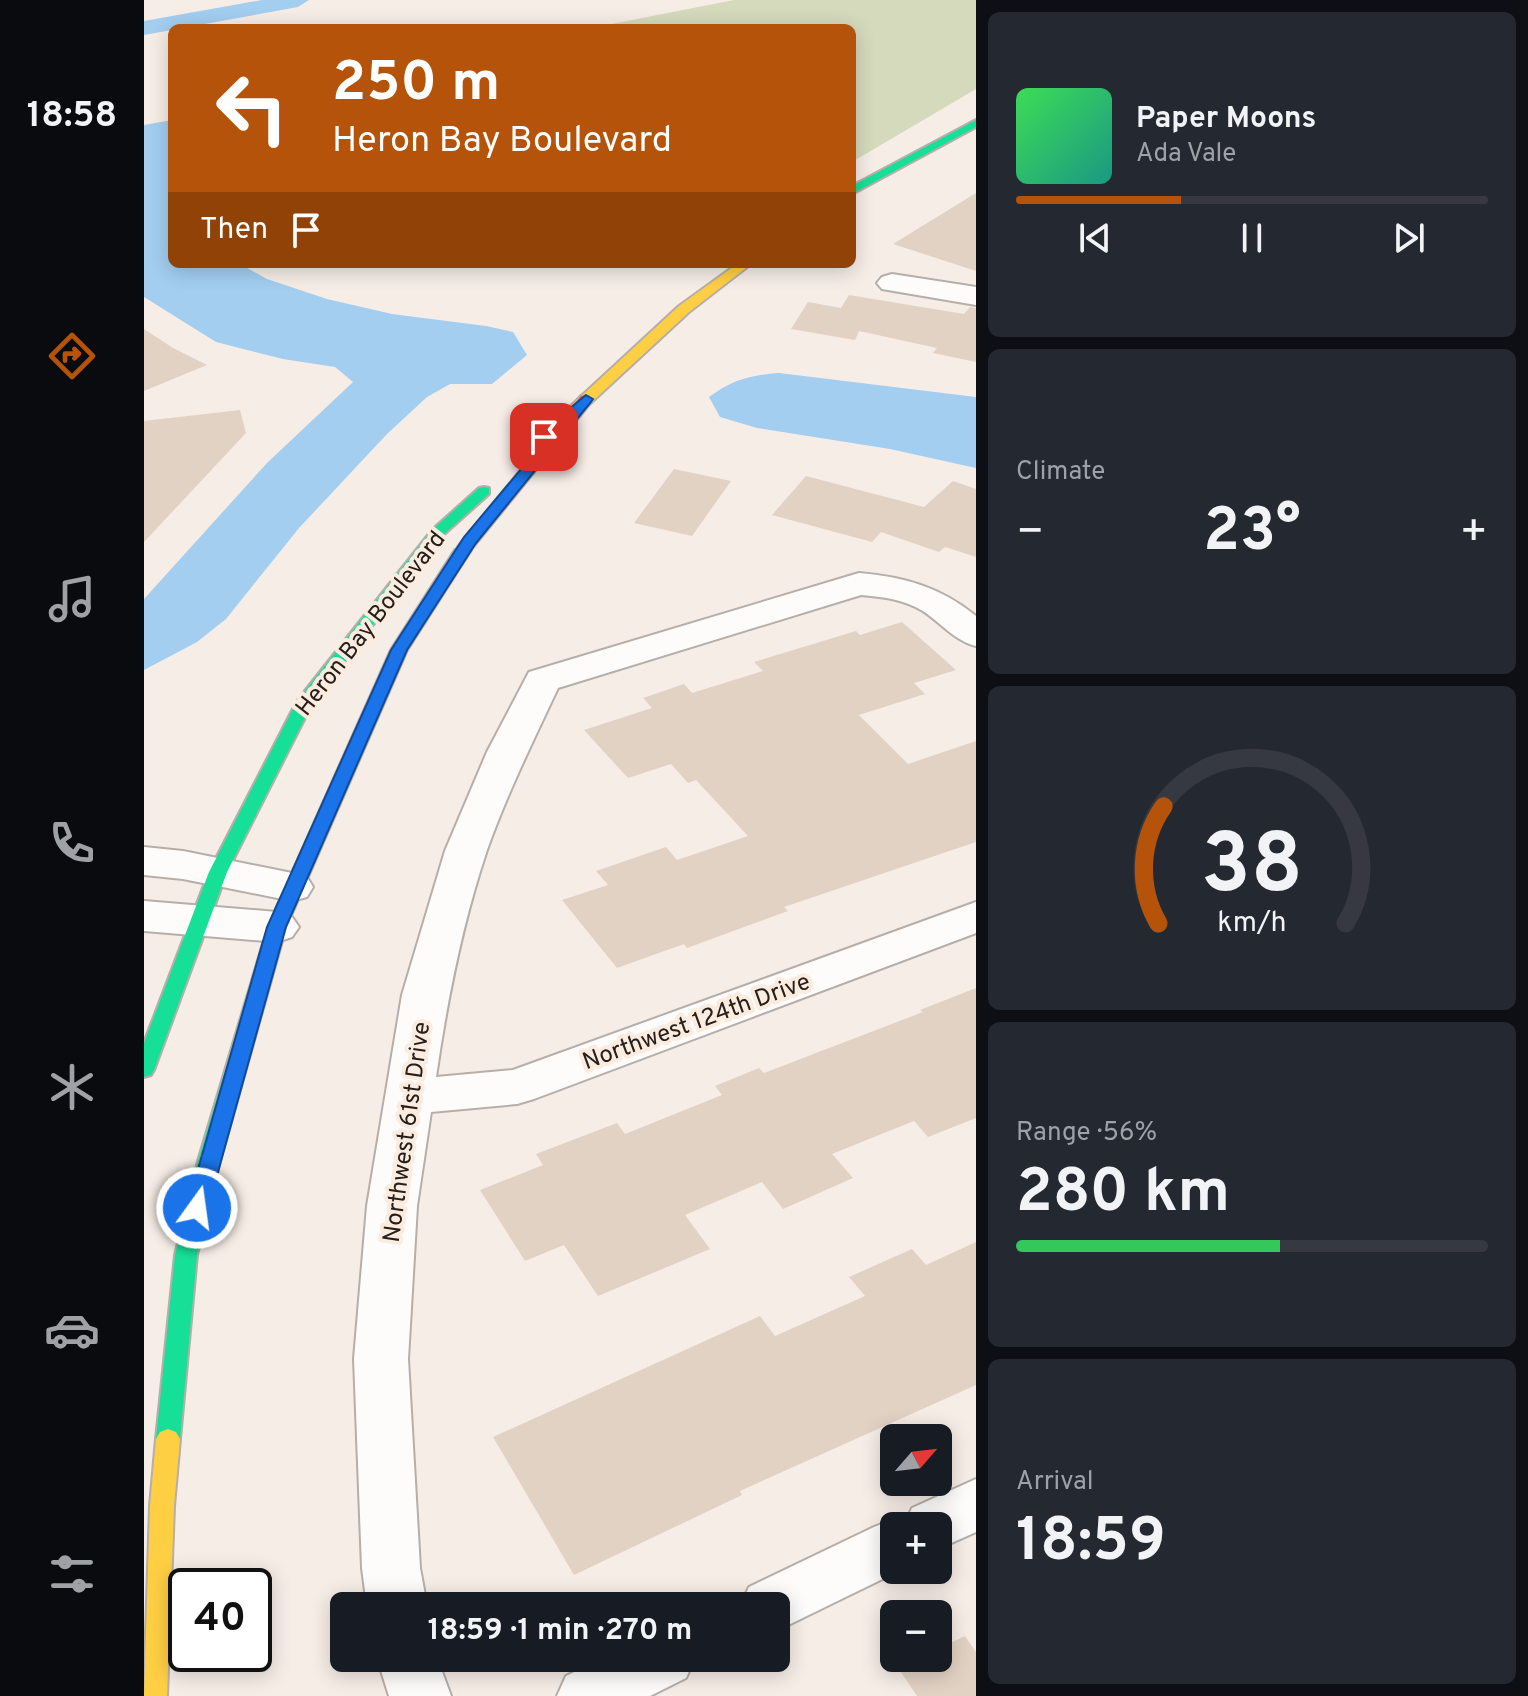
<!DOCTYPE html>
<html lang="en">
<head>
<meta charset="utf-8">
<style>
	:root { --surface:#171b24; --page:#242831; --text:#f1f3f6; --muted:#9ea1a6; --line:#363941; --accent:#b45309 }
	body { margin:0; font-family:Overpass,sans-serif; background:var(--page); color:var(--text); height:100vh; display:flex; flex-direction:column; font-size:30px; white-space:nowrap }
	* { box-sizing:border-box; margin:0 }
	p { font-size:26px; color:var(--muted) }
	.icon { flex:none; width:44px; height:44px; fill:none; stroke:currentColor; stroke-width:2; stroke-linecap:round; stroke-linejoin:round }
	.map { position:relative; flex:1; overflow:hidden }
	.details { display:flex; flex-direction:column; gap:12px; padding:12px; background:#0d0f14; width:552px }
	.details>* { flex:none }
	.guide { position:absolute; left:24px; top:24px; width:688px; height:244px; border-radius:12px; box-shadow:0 4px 20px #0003; background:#b45309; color:#fff; overflow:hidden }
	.needle { width:52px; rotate:62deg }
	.controls { position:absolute; left:736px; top:1424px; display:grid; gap:16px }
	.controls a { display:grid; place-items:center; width:72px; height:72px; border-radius:12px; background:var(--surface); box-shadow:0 4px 20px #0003; font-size:40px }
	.speed { position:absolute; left:24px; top:1568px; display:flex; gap:16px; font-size:40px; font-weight:700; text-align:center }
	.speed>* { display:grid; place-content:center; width:104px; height:104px; border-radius:50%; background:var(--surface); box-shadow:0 4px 20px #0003; line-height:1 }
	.speed .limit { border:4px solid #111; border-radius:12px; background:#fff; color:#111 }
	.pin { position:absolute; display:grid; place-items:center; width:68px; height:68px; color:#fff; margin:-34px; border-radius:16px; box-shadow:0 4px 12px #0006 }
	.me { position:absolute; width:88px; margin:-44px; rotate:14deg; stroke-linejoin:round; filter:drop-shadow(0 0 6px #0008) }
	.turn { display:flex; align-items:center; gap:28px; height:168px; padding:0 32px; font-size:36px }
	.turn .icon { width:104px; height:104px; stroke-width:2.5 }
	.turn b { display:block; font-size:56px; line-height:68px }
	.then { display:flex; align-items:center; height:76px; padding:0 32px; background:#0003; gap:16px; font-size:30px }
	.big { font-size:60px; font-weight:700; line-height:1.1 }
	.details .widget { flex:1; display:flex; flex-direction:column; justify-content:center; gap:12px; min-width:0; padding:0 28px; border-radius:12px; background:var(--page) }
	.details .dial { align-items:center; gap:0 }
	.dial svg { height:208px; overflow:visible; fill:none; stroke:var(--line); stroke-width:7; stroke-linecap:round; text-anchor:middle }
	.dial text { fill:var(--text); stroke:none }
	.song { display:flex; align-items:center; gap:24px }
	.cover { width:96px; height:96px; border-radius:12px; background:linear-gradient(135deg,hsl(130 70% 55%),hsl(170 70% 35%)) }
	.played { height:8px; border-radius:4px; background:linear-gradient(90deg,var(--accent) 35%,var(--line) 35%) }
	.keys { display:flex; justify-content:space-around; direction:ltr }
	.heat { display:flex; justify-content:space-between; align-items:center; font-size:44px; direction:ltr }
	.charge { height:12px; border-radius:6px; background:linear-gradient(90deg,#34c759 56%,var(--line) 0) }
	.trip { position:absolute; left:186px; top:1592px; width:460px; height:80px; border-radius:12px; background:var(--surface); box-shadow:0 4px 20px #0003; font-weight:700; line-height:80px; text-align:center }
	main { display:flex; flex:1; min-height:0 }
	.tab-bar { display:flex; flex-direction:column; width:144px; justify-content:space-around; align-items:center; background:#090b0e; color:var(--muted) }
	.tab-bar .icon { width:56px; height:56px }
	.tab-bar .current { color:var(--accent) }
	.tab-bar b { font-size:36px; color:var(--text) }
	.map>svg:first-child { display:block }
</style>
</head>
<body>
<main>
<nav class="tab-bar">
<b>18:58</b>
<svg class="icon current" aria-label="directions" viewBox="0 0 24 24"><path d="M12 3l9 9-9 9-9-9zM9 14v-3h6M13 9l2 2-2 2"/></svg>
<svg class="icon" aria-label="music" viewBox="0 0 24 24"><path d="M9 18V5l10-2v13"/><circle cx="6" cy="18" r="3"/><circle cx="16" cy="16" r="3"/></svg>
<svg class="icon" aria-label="phone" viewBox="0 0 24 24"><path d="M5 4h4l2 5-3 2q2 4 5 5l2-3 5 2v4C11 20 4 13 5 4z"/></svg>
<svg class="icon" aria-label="climate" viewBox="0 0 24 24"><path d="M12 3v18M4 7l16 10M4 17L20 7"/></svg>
<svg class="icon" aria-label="car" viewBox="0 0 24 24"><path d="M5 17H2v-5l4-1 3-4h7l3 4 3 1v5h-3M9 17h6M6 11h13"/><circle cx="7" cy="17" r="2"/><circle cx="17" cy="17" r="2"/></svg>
<svg class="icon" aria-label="filters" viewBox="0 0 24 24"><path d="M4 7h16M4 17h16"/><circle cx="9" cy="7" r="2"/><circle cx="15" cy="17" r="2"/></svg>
</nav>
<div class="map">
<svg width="832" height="1696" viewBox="0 0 832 1696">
	<rect width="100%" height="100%" fill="#f6ede6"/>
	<path fill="#d6dabc" d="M 590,0 L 832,0 L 832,89 L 708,162 L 708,28 L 447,28 Z"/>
	<path fill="#a3cef0" d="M 28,120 L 28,264 L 96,264 L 123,279 L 183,299 L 248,314 L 342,326 L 369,332 L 383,355 L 348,384 L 306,384 L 283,397 L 243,434 L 155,528 L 82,619 L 53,642 L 0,670 L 0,599 L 123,463 L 209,382 L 191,367 L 139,359 L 72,342 L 0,297 L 0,125 Z
		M 635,373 L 832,397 L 832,468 L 746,449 L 613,428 L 576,417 L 565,397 C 588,380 606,375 635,373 Z"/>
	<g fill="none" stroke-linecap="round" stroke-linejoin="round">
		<path fill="#a3cef0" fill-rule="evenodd" d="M 118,0 L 165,0 L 154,7 L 0,35 L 0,21 Z"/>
	</g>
	<path fill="#e2d2c4" d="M 832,193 L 832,271 L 749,244 Z
		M 705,295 L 820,314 L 826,307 L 832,308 L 832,362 L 789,353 L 793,348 L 715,331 L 711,340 L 647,329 L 664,302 L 697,308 Z
		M 0,329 L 29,348 L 63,365 L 0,391 Z
		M 96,410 L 102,433 L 0,542 L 0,421 Z
		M 530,469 L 587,481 L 548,536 L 490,523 Z
		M 662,476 L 780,507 L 809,481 L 832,489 L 832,557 L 801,547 L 795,552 L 737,532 L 728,542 L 628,515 Z
		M 758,622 L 812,670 L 770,683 L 781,694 L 715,715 L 764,764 L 832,741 L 832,842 L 640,907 L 644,911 L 543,948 L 540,944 L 473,968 L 418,900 L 464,885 L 452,871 L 522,847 L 533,860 L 604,836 L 552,780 L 544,783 L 527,764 L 484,778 L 440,730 L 508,708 L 499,698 L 540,684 L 548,693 L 619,671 L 610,662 L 712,631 L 716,635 Z
		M 832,988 L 832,1118 L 784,1137 L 770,1121 L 688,1154 L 709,1178 L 639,1209 L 618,1182 L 541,1215 L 566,1249 L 454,1296 L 420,1245 L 381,1261 L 336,1190 L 399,1165 L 392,1154 L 473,1123 L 481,1134 L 578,1095 L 571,1086 L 615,1068 L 620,1073 L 779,1012 L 776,1010 Z
		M 832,1242 L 832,1385 L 596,1491 L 598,1495 L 430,1575 L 349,1437 L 616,1316 L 631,1336 L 721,1296 L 705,1277 L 768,1249 L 782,1265 Z
		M 821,1636 L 832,1652 L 832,1696 L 773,1696 L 755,1669 L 776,1658 L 794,1658 L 794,1649 Z"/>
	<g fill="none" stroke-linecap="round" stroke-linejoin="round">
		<defs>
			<path id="street" d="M 748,274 L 832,287 L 832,305 L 738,289 L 733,283 L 738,277 Z
				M 715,573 C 761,577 796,587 832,616 L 832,646 C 811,641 797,623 779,611 C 759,599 739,597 717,595 L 414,688 C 389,741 363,794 343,850 C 318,924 303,1001 292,1077 L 369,1070 L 832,902 L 832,933 L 390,1099 L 373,1104 L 287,1112 L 273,1206 L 264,1359 L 276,1568 L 283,1606 L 223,1606 L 218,1568 L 210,1359 L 223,1206 L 258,995 L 301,851 L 343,752 L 385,672 Z
				M 0,847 L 39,851 L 148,873 L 163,877 L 169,887 L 163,897 L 148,901 L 39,879 L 0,875 Z
				M 0,901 L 133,912 L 148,917 L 155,927 L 148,937 L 133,942 L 0,931 Z
				M 832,1479 L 832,1532 L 794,1549 L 794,1526 L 750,1526 L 750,1570 L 757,1570 L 632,1631 L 632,1606 L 596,1606 L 605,1587 L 730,1527 L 750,1519 L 761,1523 L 768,1508 Z
				M 233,1658 L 293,1658 L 307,1696 L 245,1696 Z
				M 459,1658 L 551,1658 L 542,1678 L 506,1696 L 413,1696 L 422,1676 Z"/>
			<path id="fast" d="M 832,120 L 832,127 L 708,194 L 708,186 Z
				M 340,487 L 345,488 L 345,494 L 298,536 L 169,702 L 83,872 L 10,1070 L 7,1075 L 0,1077 L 0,1043 L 65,872 L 153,701 L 288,530 L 335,488 Z
				M 319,545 L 327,550 L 263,650 L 142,927 L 76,1161 L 53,1255 L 36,1439 L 32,1446 L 24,1449 L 16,1446 L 12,1439 L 31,1255 L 54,1161 L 124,927 L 247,650 L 311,550 Z"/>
			<path id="slow" d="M 593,264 L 607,264 L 545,312 L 426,422 L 416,422 L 416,416 L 535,306 Z
				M 24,1429 L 32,1432 L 36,1439 L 30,1506 L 23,1696 L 0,1696 L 6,1506 L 12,1439 L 16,1432 Z"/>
			<path id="jam" d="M 442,395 L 449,399 L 447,402 L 324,553 L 314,553 L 314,547 L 437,396 Z"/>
		</defs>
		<use href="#street" stroke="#b6aea8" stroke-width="4"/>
		<use href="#fast" stroke="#b6aea8" stroke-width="4"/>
		<use href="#slow" stroke="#b6aea8" stroke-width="4"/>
		<use href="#jam" stroke="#b6aea8" stroke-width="4"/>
		<use href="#street" fill="#fefcfb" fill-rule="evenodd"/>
		<use href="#fast" fill="#16e098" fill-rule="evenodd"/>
		<use href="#slow" fill="#ffcf43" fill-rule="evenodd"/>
		<use href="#jam" fill="#f24e42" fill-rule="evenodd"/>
	</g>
	<path fill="#1a73e8" stroke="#114b97" stroke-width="2" d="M 442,395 L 449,399 L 447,402 L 332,543 L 263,650 L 142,927 L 64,1208 L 61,1214 L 53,1216 L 46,1214 L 43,1208 L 123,927 L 247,650 L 320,537 L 400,442 L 395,440 L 395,434 Z"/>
	<g text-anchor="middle" stroke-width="8" stroke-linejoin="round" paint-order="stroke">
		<g font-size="24" fill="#27201a" stroke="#fcece0">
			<text transform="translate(226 623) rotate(-52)" y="8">Heron Bay Boulevard</text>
			<text transform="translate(552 1021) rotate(-20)" y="8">Northwest 124th Drive</text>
			<text transform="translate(262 1132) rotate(-82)" y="8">Northwest 61st Drive</text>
		</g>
	</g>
</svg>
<div class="controls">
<a><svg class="needle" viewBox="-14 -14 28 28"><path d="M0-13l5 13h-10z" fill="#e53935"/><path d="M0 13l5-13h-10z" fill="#9ea1a6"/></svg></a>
<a>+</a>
<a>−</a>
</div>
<div class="speed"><div class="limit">40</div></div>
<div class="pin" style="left:400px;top:437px;background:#d93025"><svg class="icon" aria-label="arrive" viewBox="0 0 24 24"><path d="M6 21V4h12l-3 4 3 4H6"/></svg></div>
<svg class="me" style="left:53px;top:1208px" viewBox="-20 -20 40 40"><circle r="17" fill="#1a73e8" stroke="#fff" stroke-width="3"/><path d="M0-11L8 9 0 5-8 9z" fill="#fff"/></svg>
<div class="trip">18:59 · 1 min · 270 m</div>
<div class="guide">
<div class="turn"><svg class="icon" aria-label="left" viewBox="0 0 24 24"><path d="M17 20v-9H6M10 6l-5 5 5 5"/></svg><div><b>250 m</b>Heron Bay Boulevard</div></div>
<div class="then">Then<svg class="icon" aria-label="arrive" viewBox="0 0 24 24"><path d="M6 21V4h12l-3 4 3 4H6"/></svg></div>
</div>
</div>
<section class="details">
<div class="widget">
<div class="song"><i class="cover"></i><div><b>Paper Moons</b><p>Ada Vale</p></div></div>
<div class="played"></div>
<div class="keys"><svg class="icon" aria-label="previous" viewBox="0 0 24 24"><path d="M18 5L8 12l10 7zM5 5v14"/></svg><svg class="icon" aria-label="pause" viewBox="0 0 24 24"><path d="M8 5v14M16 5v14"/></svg><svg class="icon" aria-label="next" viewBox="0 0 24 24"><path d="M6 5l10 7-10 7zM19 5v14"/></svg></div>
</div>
<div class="widget"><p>Climate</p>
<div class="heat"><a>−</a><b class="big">23°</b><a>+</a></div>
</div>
<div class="widget dial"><svg viewBox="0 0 100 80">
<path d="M14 69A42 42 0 1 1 86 69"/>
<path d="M14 69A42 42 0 0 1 16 24" stroke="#b45309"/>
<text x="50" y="56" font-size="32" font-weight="700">38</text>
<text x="50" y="72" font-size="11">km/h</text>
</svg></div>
<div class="widget"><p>Range · 56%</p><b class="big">280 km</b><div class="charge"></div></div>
<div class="widget"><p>Arrival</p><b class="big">18:59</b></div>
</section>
</main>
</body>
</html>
